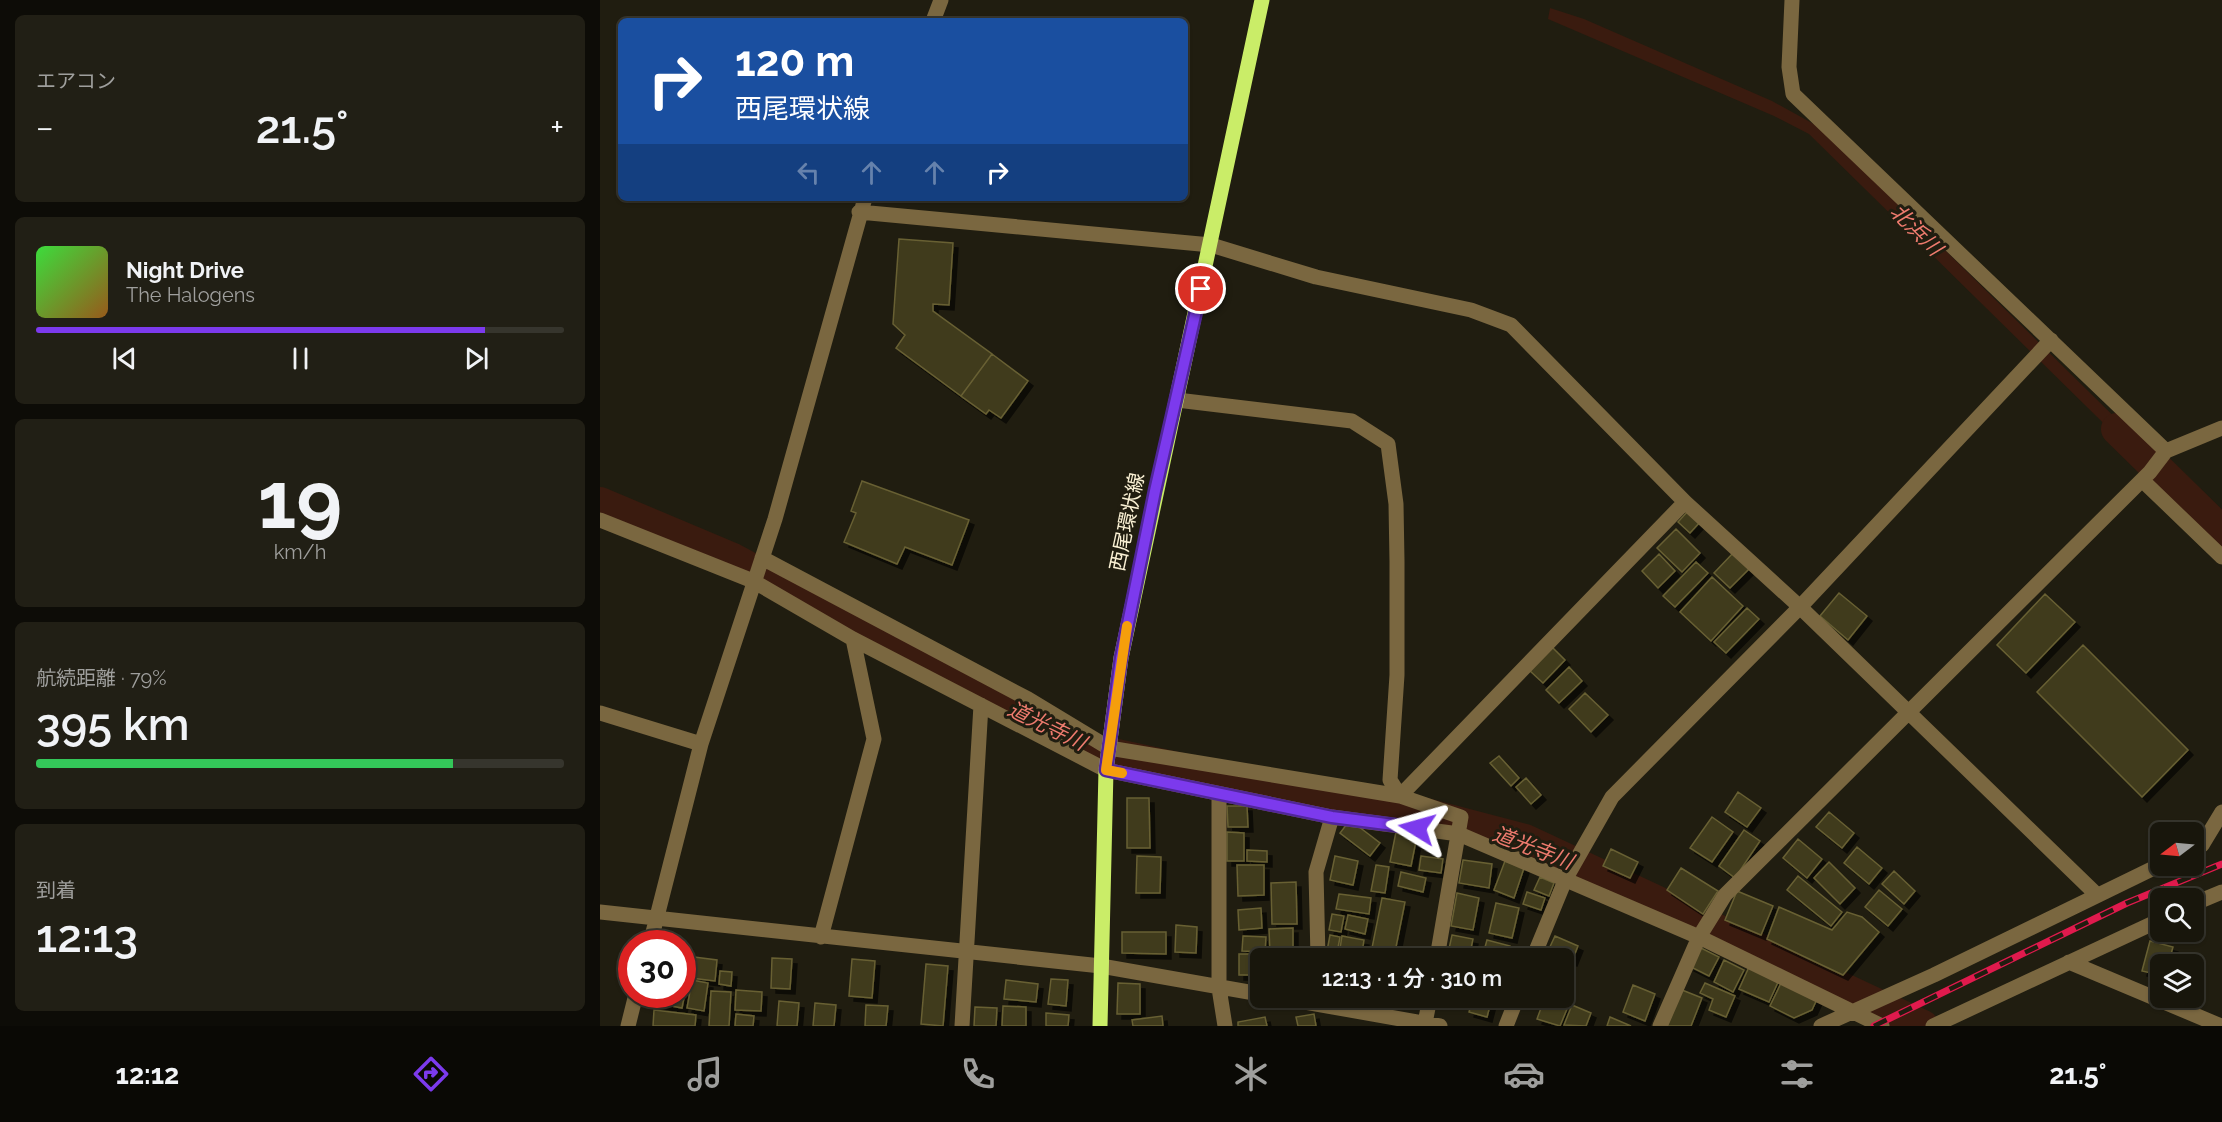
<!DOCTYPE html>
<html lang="ja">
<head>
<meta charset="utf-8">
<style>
	:root { --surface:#18160c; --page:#211f15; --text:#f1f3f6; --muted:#9f9f9d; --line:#36352d; --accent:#7c3aed }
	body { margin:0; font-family:Raleway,"Noto Sans JP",sans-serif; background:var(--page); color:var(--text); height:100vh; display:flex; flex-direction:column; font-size:22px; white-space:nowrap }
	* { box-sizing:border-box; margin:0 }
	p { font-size:20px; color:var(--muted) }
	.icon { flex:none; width:33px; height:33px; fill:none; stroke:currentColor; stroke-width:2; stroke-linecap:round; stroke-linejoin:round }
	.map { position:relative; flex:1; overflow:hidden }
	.panel { display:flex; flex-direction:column; gap:15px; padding:15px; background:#0d0c07; width:600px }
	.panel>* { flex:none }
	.banner { position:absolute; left:18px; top:18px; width:570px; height:183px; border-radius:9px; box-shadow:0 2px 4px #0004,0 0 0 2px var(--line); background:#1a4fa0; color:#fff; overflow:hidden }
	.needle { width:39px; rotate:254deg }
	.buttons { position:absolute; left:1550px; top:822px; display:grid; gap:12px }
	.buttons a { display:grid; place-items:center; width:54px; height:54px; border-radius:9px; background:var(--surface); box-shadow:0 2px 4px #0004,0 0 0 2px var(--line); font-size:30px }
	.speed { position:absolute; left:18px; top:930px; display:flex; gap:12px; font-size:30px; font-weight:700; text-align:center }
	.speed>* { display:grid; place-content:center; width:78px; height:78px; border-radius:50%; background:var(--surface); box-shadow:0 2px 4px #0004,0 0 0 2px var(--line); line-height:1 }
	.speed .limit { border:9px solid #d22; background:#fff; color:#111 }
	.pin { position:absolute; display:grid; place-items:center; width:51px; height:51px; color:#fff; margin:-26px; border:3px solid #fff; border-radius:50%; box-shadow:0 2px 6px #0007 }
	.me { position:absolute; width:66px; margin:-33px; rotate:278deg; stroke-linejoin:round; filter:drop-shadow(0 0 4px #0008) }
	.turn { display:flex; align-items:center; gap:21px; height:126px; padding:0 18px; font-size:27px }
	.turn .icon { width:78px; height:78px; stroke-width:2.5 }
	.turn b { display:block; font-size:42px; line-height:51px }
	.lanes { display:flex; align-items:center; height:57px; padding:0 18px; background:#0003; justify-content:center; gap:30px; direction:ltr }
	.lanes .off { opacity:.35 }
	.big { font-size:45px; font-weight:600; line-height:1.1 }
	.panel .tile { flex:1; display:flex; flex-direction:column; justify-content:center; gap:9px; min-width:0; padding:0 21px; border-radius:9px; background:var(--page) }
	.panel .dial { align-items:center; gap:0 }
	.dial b { font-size:78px; line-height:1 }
	.song { display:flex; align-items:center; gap:18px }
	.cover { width:72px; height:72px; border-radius:9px; background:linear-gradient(135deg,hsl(120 70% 55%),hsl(30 70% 35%)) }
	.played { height:6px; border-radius:3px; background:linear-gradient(90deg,var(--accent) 85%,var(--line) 85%) }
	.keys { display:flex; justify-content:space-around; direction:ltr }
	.heat { display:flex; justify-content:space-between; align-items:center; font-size:33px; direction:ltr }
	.charge { height:9px; border-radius:4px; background:linear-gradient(90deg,#34c759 79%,var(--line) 0) }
	.trip { position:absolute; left:650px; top:948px; width:324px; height:60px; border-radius:9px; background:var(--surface); box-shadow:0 2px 4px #0004,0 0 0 2px var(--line); font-weight:600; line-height:60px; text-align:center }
	.menu { display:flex; height:96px; justify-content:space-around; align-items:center; background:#0a0905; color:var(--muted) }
	.menu .icon { width:42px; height:42px }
	.menu .on { color:var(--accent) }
	.menu b { font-size:27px; color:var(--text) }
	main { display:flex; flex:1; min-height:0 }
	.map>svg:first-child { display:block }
</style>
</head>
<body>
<main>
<section class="panel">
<div class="tile"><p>エアコン</p>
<div class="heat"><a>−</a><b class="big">21.5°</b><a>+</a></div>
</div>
<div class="tile">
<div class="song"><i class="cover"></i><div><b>Night Drive</b><p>The Halogens</p></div></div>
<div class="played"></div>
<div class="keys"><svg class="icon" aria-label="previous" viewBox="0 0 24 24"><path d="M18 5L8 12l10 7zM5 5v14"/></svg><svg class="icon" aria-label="pause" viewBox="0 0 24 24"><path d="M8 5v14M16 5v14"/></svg><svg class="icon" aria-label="next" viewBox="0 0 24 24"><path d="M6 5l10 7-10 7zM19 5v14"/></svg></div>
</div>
<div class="tile dial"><b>19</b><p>km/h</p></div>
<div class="tile"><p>航続距離 · 79%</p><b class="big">395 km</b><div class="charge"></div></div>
<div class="tile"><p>到着</p><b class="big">12:13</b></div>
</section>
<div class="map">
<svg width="1622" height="1026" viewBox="0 0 1622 1026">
	<defs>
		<filter id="shadow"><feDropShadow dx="5" dy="5" stdDeviation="0" flood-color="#0009"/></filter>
	</defs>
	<rect width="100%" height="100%" fill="#201d10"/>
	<path fill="#3a1b0f" d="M 950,8 L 984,19 L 1172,101 L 1221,128 L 1551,453 L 1543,462 L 1209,134 L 1174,116 L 948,19 Z
		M 1570,476 L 1622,525 L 1622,542 L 1562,482 Z"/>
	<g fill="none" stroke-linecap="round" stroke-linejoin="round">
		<path stroke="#3a1b0f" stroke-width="32" d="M 1517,429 L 1622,532
			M 0,503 L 133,559 L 479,745 L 498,751 L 717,798 L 799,807 L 925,840 L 1323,1026"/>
	</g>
	<path fill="#3f3a1e" stroke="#686033" stroke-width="1.5" filter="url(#shadow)" d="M 299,239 L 353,243 L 349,305 L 333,304 L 333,311 L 392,354 L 361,396 L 296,348 L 305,335 L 293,324 Z
		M 392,354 L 428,381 L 401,418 L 389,410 L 386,414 L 361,396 Z
		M 262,481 L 369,520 L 352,565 L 305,547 L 297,564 L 244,542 L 256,513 L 251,511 Z
		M 1088,511 L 1100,522 L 1090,533 L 1078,522 Z
		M 1076,529 L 1100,553 L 1082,572 L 1057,548 Z
		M 1134,552 L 1150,568 L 1130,588 L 1114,573 Z
		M 1059,554 L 1075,571 L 1058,588 L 1042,571 Z
		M 1096,562 L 1108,573 L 1075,607 L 1063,596 Z
		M 1112,577 L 1143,606 L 1111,641 L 1080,612 Z
		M 1239,593 L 1267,616 L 1248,640 L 1220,616 Z
		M 1445,594 L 1475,622 L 1426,673 L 1397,645 Z
		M 1147,608 L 1159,619 L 1126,653 L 1114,642 Z
		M 1483,645 L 1588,750 L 1542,797 L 1437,692 Z
		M 952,647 L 965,660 L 943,683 L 929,670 Z
		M 969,667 L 982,681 L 959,703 L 946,690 Z
		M 985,693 L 1008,715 L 991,732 L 969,709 Z
		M 899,756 L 919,778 L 911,786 L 890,763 Z
		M 926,778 L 941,795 L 931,804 L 916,787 Z
		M 1138,792 L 1161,808 L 1147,827 L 1125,812 Z
		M 527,798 L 549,798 L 550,848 L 527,848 Z
		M 627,806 L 647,806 L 648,827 L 628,827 Z
		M 1229,812 L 1254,833 L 1242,848 L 1216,827 Z
		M 1112,817 L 1133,832 L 1112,862 L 1090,848 Z
		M 750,820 L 780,843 L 770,856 L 740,833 Z
		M 1144,830 L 1160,841 L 1135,878 L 1119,866 Z
		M 627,832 L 644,833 L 644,861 L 627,861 Z
		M 796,832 L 817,836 L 811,866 L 790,862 Z
		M 1198,839 L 1222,859 L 1207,878 L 1183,858 Z
		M 1257,847 L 1282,868 L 1269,884 L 1244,863 Z
		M 1011,849 L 1038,862 L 1030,878 L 1003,866 Z
		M 647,850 L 667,851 L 667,862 L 647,861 Z
		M 537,856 L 561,857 L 560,893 L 536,893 Z
		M 735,856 L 758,861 L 753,885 L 730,880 Z
		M 821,856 L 843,859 L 841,873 L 819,870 Z
		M 863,860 L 892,864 L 889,888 L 859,883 Z
		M 905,861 L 924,868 L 914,898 L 894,890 Z
		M 1229,862 L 1255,888 L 1240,904 L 1214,878 Z
		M 637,865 L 664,865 L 664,895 L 638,896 Z
		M 776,865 L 789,867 L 785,893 L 771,891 Z
		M 1081,868 L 1118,891 L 1103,914 L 1067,890 Z
		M 1294,871 L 1315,891 L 1304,904 L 1282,884 Z
		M 801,872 L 826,878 L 823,892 L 798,886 Z
		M 1198,876 L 1242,912 L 1231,926 L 1187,890 Z
		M 940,877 L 954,883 L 949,896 L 934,890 Z
		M 696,882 L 697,924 L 672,924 L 671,883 Z
		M 1279,890 L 1302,909 L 1288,926 L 1265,907 Z
		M 1137,891 L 1173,906 L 1161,935 L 1125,920 Z
		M 927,892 L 945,898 L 941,910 L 923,904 Z
		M 857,893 L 879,898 L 873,930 L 851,926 Z
		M 739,894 L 771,898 L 769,914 L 736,909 Z
		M 782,898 L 805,902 L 794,957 L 771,953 Z
		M 896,903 L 919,908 L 912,938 L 889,933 Z
		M 1179,907 L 1232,930 L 1247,912 L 1262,917 L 1279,932 L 1243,975 L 1167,939 Z
		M 661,908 L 662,928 L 639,930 L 638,910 Z
		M 732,914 L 744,916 L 741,932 L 729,930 Z
		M 748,915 L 768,919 L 765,934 L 745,929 Z
		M 576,925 L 597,927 L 596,953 L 575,952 Z
		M 693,928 L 693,953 L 670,953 L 669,929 Z
		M 522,932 L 566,932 L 566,954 L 522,953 Z
		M 730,935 L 740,937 L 737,953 L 727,951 Z
		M 852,935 L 873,939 L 869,958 L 847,958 Z
		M 643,936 L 666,937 L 665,952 L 642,951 Z
		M 742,936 L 764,940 L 761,958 L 739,955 Z
		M 955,936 L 978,946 L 972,961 L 948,951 Z
		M 887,940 L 910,946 L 907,958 L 882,958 Z
		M 1550,941 L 1573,947 L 1568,964 L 1560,964 L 1560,975 L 1542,971 Z
		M 1099,947 L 1119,957 L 1109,976 L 1089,966 Z
		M 639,954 L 653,954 L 653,975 L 639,975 Z
		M 94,957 L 117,960 L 115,981 L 91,978 Z
		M 172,958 L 192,959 L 190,989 L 171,988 Z
		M 252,959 L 275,961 L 272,998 L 249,996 Z
		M 1124,960 L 1144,970 L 1133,992 L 1114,982 Z
		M 326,964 L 348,966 L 343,1026 L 321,1024 Z
		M 1149,967 L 1179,980 L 1169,1002 L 1139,989 Z
		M 120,971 L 132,972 L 131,986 L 119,984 Z
		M 82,976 L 88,977 L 82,1008 L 56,1003 L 58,994 L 82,994 Z
		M 451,979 L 468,980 L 466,1006 L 448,1004 Z
		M 92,980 L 108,983 L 104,1011 L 87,1008 Z
		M 406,980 L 438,984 L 436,1002 L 404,999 Z
		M 1182,981 L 1218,997 L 1212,1010 L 1194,1018 L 1170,1006 Z
		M 518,983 L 540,984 L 540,1014 L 517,1014 Z
		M 1105,983 L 1135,996 L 1126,1017 L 1109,1010 L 1113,999 L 1100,993 Z
		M 1033,985 L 1055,994 L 1045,1021 L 1023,1012 Z
		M 136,990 L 162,992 L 161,1011 L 135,1010 Z
		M 1082,990 L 1102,998 L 1091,1026 L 1067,1026 Z
		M 111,991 L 131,992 L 129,1026 L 109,1026 Z
		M 842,998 L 865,998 L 864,1004 L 841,1001 Z
		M 873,998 L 892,998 L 887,1017 L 869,1012 Z
		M 944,1000 L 967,1009 L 960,1026 L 937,1019 Z
		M 179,1001 L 199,1003 L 197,1026 L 177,1026 Z
		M 215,1003 L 236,1005 L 234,1026 L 213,1026 Z
		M 266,1005 L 288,1006 L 286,1026 L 265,1026 Z
		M 972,1005 L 991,1013 L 986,1026 L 964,1025 Z
		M 403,1006 L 426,1007 L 426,1026 L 402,1026 Z
		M 375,1007 L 397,1008 L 396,1026 L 374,1026 Z
		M 54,1010 L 96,1015 L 95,1026 L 53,1026 Z
		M 446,1013 L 469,1015 L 468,1026 L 446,1026 Z
		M 136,1014 L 154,1016 L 153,1026 L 135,1026 Z
		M 714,1014 L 716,1026 L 698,1026 L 696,1017 Z
		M 562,1016 L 563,1026 L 533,1026 L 532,1020 Z
		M 665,1017 L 667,1026 L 638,1026 L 638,1022 Z
		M 1010,1017 L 1031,1026 L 1007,1026 Z"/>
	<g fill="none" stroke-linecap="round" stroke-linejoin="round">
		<path stroke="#7a6740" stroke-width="15" d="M 1192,0 L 1189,67 L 1193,94 L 1566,451
			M 333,21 L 341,0
			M 259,212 L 611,245 L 716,277 L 871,310 L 911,325 L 1085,502 L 1200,607 L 1496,894
			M 577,400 L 752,421 L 788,444 L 796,504 L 797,561 L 797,675 L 790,780 L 800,796 L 861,817 L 837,958
			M 1542,480 L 1622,557
			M 0,520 L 153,581 L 253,639 L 506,770 L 732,817 L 859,834 L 1099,937 L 1282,1026
			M 162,558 L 428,699 L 509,748 L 800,796 L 1085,502
			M 0,713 L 101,744
			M 619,794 L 619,988 L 625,1026
			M 1602,845 L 1622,812
			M 1593,904 L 1622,892
			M 0,912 L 501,966 L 660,994
			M 221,937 L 274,739 L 253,639
			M 50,944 L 101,744 L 175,519 L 265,198
			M 718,958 L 716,872 L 732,817
			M 933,958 L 966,878 L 1012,797 L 1200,607 L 1451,340
			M 1469,962 L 1621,1026
			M 682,998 L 840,1026
			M 825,1023 L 830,998
			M 28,1026 L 36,994
			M 362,1026 L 381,705
			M 906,1026 L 917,998
			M 1060,1026 L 1099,937 L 1125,895 L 1550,472 L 1566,451 L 1622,428
			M 1221,1026 L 1334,975 L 1560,865
			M 1333,1026 L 1560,920"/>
		<path stroke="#caed68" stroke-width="15" d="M 500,1026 L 506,770 L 521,658 L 662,0"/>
		<defs>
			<path id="rail" d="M 1274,1026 L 1527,903 L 1622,864"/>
		</defs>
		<use href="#rail" stroke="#e01a4d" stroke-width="7"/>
		<use href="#rail" stroke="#201d10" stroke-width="4.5" stroke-dasharray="14" stroke-linecap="butt"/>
	</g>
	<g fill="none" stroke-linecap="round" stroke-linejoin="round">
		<defs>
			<path id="route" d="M 601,289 L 555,491 L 521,658 L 506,770 L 732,817 L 817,828"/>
		</defs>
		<use href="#route" stroke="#51269a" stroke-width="15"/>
		<use href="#route" stroke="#7c3aed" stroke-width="10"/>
		<path stroke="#f59e0b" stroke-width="10" d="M 522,773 L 506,770 L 527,626"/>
	</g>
	<g text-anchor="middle" stroke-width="6" stroke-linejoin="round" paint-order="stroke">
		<g font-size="20" fill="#faf1d4" stroke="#201d10">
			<text transform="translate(527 522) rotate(-78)" y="7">西尾環状線</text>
		</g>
		<g font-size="21" font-style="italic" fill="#ee7b6e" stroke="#201d10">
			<text transform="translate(1316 230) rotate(45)" y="7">北浜川</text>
			<text transform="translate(447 726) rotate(26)" y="7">道光寺川</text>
			<text transform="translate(933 848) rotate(21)" y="7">道光寺川</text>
		</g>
	</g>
</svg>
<div class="buttons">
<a><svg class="needle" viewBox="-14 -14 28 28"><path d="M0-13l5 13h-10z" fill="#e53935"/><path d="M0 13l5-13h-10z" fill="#9f9f9d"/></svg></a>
<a><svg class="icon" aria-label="search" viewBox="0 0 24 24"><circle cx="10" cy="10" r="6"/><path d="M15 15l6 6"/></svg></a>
<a><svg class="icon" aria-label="layers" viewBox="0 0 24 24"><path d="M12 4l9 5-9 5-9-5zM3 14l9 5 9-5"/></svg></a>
</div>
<div class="speed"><div class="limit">30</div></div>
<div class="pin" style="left:601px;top:289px;background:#d93025"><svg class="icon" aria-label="arrive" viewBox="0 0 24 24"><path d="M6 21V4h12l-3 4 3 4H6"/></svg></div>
<svg class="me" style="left:817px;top:828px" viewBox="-20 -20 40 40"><path d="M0-17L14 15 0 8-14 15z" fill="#7c3aed" stroke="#fff" stroke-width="4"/></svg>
<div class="trip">12:13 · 1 分 · 310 m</div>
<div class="banner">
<div class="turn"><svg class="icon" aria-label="right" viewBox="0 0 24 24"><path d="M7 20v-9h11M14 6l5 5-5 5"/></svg><div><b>120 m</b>西尾環状線</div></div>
<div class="lanes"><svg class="icon off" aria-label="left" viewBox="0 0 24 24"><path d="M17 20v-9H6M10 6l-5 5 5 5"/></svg><svg class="icon off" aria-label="ahead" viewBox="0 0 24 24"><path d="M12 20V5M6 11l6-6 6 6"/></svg><svg class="icon off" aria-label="ahead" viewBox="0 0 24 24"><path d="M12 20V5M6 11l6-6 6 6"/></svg><svg class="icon" aria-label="right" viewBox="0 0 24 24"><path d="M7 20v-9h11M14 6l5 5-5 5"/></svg></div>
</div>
</div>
</main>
<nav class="menu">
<b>12:12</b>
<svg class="icon on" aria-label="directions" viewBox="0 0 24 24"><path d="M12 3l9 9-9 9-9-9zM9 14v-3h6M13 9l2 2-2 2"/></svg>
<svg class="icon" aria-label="music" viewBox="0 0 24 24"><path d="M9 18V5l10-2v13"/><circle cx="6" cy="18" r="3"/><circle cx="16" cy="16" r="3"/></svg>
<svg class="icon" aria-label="phone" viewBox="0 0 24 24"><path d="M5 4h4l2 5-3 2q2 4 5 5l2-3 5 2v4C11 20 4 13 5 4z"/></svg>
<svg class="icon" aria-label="climate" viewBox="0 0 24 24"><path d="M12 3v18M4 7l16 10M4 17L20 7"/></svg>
<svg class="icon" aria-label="car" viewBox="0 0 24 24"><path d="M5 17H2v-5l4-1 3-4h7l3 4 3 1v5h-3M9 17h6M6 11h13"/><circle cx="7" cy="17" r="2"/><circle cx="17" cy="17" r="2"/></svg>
<svg class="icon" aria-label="filters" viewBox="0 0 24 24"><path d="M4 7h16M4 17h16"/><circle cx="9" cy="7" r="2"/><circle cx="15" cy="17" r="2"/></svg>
<b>21.5°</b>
</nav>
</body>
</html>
